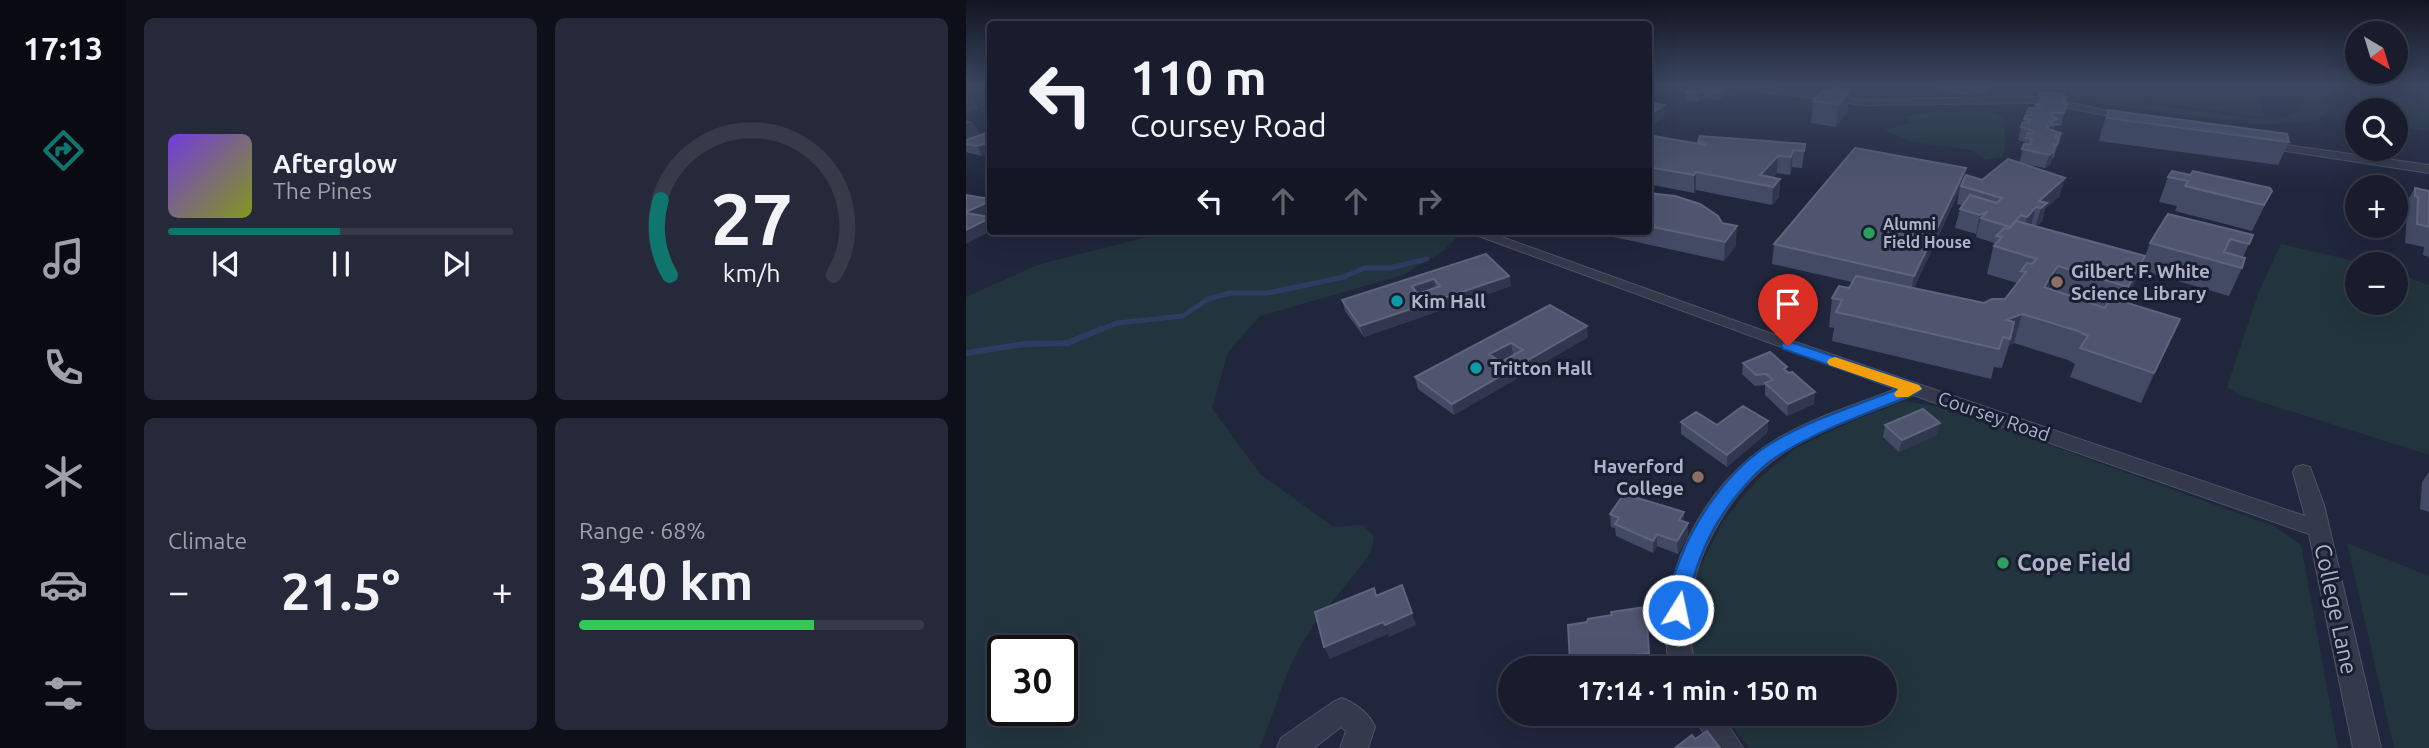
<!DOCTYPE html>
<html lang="en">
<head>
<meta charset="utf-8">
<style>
	:root { --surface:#181c2d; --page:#252939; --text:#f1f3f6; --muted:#9fa1aa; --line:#363a49; --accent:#0f766e }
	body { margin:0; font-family:Ubuntu,sans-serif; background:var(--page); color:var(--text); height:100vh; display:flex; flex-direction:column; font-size:26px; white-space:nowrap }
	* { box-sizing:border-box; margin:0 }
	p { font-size:23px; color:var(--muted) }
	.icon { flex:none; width:38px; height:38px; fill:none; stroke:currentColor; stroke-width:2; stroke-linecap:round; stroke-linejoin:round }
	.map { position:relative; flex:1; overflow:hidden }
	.details { display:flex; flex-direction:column; gap:18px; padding:18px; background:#0d0f19; width:840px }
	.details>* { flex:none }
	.banner { position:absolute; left:21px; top:21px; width:665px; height:214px; border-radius:7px; box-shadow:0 7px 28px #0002,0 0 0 2px var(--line); background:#181c2d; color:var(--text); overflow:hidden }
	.needle { width:46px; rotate:142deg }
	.fabs { position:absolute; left:1379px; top:21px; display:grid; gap:14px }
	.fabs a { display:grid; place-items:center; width:63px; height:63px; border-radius:50%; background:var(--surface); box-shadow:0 7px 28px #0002,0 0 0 2px var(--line); font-size:35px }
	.speed { position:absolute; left:21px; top:635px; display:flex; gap:14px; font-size:35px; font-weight:700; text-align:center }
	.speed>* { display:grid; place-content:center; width:91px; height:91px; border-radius:50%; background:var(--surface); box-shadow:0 7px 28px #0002,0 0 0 2px var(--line); line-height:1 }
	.speed .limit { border:4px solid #111; border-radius:10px; background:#fff; color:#111 }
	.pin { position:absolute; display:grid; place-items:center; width:60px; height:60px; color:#fff; margin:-72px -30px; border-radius:50% 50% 50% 0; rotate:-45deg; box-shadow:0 0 7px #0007 }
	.pin .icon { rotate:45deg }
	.me { position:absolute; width:77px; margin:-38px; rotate:10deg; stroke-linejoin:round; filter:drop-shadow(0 0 5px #0008) }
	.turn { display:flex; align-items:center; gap:24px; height:147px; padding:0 28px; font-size:32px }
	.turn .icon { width:91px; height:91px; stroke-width:2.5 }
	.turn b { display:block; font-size:49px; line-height:60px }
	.lanes { display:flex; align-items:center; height:66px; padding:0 28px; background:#0003; justify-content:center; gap:35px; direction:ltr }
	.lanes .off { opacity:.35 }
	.big { font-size:52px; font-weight:600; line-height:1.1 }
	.details .card { flex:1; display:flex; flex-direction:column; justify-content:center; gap:10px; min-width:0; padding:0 24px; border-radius:10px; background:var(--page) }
	.details .dial { align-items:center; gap:0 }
	.dial svg { height:182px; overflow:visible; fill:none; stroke:var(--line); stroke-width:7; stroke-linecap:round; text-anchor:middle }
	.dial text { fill:var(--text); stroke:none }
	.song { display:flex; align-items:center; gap:21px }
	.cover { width:84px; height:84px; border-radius:10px; background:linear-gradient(135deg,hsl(260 70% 55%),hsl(70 70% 35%)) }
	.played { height:7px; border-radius:4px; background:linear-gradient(90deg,var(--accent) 50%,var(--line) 50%) }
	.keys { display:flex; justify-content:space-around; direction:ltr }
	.heat { display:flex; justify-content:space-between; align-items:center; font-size:38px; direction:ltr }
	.charge { height:10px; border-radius:5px; background:linear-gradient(90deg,#34c759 68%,var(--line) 0) }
	.details .tiles { flex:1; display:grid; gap:18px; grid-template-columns:repeat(2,1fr) }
	.trip { position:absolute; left:532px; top:656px; width:399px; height:70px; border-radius:35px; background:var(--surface); box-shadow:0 7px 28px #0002,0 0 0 2px var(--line); font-weight:600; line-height:70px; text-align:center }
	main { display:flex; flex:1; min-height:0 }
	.dock { display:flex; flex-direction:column; width:126px; justify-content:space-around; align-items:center; background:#0a0b12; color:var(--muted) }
	.dock .icon { width:49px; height:49px }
	.dock .current { color:var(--accent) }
	.dock b { font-size:32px; color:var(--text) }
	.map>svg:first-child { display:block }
</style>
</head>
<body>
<main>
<nav class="dock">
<b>17:13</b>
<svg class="icon current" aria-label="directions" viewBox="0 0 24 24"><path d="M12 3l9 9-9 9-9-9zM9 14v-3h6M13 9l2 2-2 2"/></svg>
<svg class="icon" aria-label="music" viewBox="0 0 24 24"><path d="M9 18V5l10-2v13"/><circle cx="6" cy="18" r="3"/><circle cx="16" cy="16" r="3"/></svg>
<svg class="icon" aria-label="phone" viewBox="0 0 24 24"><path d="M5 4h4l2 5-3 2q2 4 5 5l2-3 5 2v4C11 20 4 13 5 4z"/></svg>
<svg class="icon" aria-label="climate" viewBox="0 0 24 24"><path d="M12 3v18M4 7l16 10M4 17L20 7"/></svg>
<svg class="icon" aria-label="car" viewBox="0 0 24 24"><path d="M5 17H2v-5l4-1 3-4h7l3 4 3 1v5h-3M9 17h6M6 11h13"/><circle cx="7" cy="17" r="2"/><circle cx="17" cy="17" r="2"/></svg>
<svg class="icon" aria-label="filters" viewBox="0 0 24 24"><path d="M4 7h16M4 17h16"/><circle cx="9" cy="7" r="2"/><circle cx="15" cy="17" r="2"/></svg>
</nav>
<section class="details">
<div class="tiles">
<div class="card">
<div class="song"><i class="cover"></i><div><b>Afterglow</b><p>The Pines</p></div></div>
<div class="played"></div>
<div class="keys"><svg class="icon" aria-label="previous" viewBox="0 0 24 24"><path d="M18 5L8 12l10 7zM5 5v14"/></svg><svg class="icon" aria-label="pause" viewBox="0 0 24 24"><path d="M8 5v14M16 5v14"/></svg><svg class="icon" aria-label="next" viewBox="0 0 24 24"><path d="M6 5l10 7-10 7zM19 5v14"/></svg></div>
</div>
<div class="card dial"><svg viewBox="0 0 100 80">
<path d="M14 69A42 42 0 1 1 86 69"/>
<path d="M14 69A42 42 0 0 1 10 36" stroke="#0f766e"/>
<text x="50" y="56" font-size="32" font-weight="700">27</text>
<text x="50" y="72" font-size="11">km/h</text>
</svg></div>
<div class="card"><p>Climate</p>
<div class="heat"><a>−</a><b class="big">21.5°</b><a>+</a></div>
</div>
<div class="card"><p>Range · 68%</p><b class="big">340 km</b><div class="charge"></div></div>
</div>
</section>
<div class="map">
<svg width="1463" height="748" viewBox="0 0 1463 748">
	<rect width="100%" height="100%" fill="#20263c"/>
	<path fill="#22343d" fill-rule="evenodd" d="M 1054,85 L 1072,85 L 1087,90 L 1089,85 L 1289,85 L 1298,117 L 1089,90 L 1276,117 C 1294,118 1319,123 1334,109 L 1334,102 L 1343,103 L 1333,100 L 1316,85 C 1333,85 1360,90 1363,110 L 1353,119 L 1338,123 L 1288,124 L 1099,99 Z
		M 1382,85 L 1463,94 L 1463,131 L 1430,127 L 1430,110 L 1396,110 Z
		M 971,110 L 1024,112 L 1038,118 L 1039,145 L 1037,157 L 1019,160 L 1005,150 L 947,142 L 918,130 L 945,123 L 940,117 Z
		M 204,231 L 483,231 L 493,235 L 476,252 L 437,275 L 294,316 L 262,352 L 246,408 L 294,474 L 368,527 L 396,525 L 408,537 L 405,552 C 383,584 353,613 334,647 C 315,681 309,714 293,748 L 0,748 L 0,297 L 71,265 ZM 37,651 L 96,651 L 96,710 L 37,710 Z
		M 1315,244 L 1402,264 L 1391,264 L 1391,303 L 1430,303 L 1430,273 L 1463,285 L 1463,455 L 1273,395 L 1261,387 L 1293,291 Z
		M 938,401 L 978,407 L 1308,526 L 1335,545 L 1372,748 L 783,748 L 757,714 L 919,714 L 919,668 L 734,668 L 724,645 L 727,581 L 757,521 L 792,479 L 830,448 L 884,422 Z
		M 1381,543 L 1463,576 L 1463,748 L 1428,748 Z"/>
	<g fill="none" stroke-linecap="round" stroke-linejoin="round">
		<path stroke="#303b62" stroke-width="5" d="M 131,331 L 151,323 L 217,316 L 242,299 L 264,293 L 302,293 L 378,277 L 398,268 L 424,268 L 461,259"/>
		<path stroke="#303b62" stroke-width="6" d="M 0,353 L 59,344 L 102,343 L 135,329"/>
		<defs>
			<path id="minor" d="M 745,85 L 777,85 L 897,99 L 1077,97 L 1169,117 L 1164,120 L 1077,103 L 897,105 Z
				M 1298,142 L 1463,165 L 1463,173 L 1294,147 L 1292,145 Z
				M 499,231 L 519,231 L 806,334 L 1339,516 L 1327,472 L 1330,467 L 1337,465 L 1344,467 L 1358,505 L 1415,748 L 1387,748 L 1343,534 L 947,395 C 906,412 863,425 825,448 C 769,481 723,555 723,621 C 723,637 726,652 730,668 L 704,668 C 685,584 736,483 811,439 C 848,417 890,405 930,389 Z
				M 376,698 C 390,704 403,713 409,727 L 402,748 L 374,748 L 380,731 L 375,727 L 348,748 L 311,748 L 315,738 L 367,702 Z
				M 726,714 L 755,714 L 777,748 L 747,748 Z"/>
		</defs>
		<use href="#minor" stroke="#4e5366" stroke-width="2"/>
		<use href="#minor" fill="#34394c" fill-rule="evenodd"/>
	</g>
	<path fill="#434a64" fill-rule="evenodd" d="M 727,85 L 746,85 L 746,87 L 758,96 L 753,100 L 737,98 L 732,102 L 719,100 L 719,92 Z
		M 974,85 L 1022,85 L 1022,89 L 1018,94 L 1004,92 L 1002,95 L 973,91 Z
		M 883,91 L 881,112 L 870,127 L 845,123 L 847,101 L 864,92 Z
		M 24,93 L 24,106 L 19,95 Z
		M 1073,96 L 1101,97 L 1100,103 L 1101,103 L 1095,126 L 1089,126 L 1088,131 L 1095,133 L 1088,158 L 1086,158 L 1084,165 L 1079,168 L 1054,163 L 1094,196 L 1079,209 L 1076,222 L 1070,226 L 1168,284 L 1158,302 L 1214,319 L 1175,403 L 1104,377 L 1109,364 L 1102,360 L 1048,343 L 1043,345 L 1036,368 L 1028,367 L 1025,379 L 866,341 L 868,328 L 863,327 L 866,298 L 883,288 L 886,282 L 806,264 L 808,244 L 1000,168 L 997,180 L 1016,180 L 1053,163 L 1059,142 L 1052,140 L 1055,127 L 1063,108 L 1069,108 ZM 993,192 L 991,204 L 996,205 L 994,209 L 989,228 L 1010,234 L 1011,233 L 1010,237 L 1028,243 L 1021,274 L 1051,283 L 1039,299 L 1018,303 L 948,288 Z
		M 682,102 L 699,117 L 687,125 L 688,131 L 683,135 L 732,144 L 732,142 L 839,144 L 836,168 L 826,167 L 824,175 L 811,173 L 807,178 L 814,179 L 813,197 L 806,205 L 730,190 L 728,193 L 682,184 Z
		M 1142,110 L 1323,142 L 1312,165 L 1133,141 L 1135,132 Z
		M 0,120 L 6,122 L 14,135 L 16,156 L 0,152 Z
		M 1202,177 L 1306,191 L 1286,231 L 1209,211 L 1211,206 L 1193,202 Z
		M 1449,188 L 1463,191 L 1463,257 L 1457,255 L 1458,247 L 1439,243 L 1441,215 L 1438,214 L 1438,206 Z
		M 682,193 L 770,246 L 758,261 L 620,231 L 682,231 Z
		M 1287,235 L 1277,257 L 1276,268 L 1263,296 L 1174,270 L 1184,243 Z
		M 520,254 L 543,276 L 545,286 L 398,337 L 379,311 L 376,300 Z
		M 584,305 L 622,337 L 488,415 L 452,389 L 449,377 ZM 547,354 L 548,355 L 535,362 L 534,361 Z
		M 777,363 L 821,372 L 848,404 L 821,416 L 799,395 L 799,385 L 789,386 L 776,374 Z
		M 802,421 L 801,433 L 761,467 L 715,434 L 715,422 L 751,425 Z
		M 974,423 L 971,435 L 933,452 L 917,437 L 919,425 Z
		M 1463,472 L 1463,512 L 1454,509 L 1456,482 Z
		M 644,514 L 718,522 L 722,535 L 712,554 L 691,546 L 687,553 L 650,536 L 649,528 L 645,527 Z
		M 683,653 L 684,665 L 668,667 L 669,668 L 605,668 L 604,662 Z"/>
	<path fill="#30374f" d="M 1004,85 L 1006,85 L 1004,92 L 1002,95 Z
		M 1,87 L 13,109 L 0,113 L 0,88 Z
		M 758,88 L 758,96 L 753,100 L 753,92 Z
		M 737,90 L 737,98 L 732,102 L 732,94 Z
		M 883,91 L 881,112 L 870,127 L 872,105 Z
		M 698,105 L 699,117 L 687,125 L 688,131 L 682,136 L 682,116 Z
		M 1091,119 L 1086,137 L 1079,139 L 1084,122 Z
		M 6,122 L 18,144 L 24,142 L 24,152 L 16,156 L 11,146 L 0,144 L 0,124 Z
		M 827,150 L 826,167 L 824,175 L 825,157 Z
		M 1087,152 L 1084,165 L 1079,168 L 1083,155 Z
		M 812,156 L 811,173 L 800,186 L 794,175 Z
		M 1000,168 L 996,186 L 995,186 L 993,192 L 944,296 L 948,276 Z
		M 730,172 L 730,190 L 728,193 L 728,175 Z
		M 1099,178 L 1094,196 L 1079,209 L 1076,222 L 1069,227 L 1075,208 L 1073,201 Z
		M 814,179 L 813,197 L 806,205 L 807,187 Z
		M 24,201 L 24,214 L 1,225 L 0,212 Z
		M 1070,207 L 1065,226 L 1055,236 L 1061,217 Z
		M 1022,211 L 1015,218 L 1011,233 L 1010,234 L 1014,215 Z
		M 24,218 L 25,231 L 0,244 L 0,230 Z
		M 771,226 L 770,246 L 758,261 L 759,242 Z
		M 1179,256 L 1168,284 L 1151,315 L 1162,287 Z
		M 1092,266 L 1083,294 L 1078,287 Z
		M 543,276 L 545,286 L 398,337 L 394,326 Z
		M 468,279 L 470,290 L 449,297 L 446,286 Z
		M 1056,314 L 1048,343 L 1043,345 L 1044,339 L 1040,320 Z
		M 1214,319 L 1175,403 L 1188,373 Z
		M 621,326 L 622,337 L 488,415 L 486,404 Z
		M 545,343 L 547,354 L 526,365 L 523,354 Z
		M 849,392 L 848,404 L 821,416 L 822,404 Z
		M 802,421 L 801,433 L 761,467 L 761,455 Z
		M 974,423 L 971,435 L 933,452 L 936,440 Z
		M 718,512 L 718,524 L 713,520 Z
		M 722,523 L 722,535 L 712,554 L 711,541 Z
		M 691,534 L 691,546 L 687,553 L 687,541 Z
		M 446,613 L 450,625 L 423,637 L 419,625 Z
		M 417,622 L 422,634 L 364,659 L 358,647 Z"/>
	<path fill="#4f556e" stroke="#5e647c" stroke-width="2" fill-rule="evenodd" d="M 727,85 L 743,85 L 742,86 L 758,88 L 753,92 L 737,90 L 732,94 L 719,92 Z
		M 867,88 L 883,91 L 872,105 L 847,101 L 857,91 L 864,92 Z
		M 1075,92 L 1098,94 L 1097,97 L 1101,97 L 1096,103 L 1101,103 L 1098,113 L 1086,113 L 1085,116 L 1091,119 L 1084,122 L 1090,124 L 1082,126 L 1082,129 L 1095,133 L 1093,138 L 1088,137 L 1093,139 L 1091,145 L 1086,144 L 1089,146 L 1087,152 L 1083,155 L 1056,149 L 1058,144 L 1064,145 L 1066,139 L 1060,138 L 1062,133 L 1067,134 L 1068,131 L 1055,127 L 1057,122 L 1063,123 L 1064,120 L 1058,119 L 1060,115 L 1065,115 L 1066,113 L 1061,112 L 1063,108 L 1075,108 L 1075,106 L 1070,105 L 1078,97 L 1073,96 Z
		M 682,102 L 698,105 L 682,116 Z
		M 1142,110 L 1321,134 L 1323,142 L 1141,118 Z
		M 20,133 L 24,135 L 24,142 L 11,146 L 0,144 L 0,140 Z
		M 682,135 L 739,145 L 741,143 L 732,142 L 734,136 L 839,144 L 838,151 L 827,150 L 825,157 L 812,156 L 794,175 L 814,179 L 807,187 L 730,172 L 728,175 L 682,167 Z
		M 889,148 L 1000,168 L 948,276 L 808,244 Z
		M 1042,159 L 1099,178 L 1073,201 L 1081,203 L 1075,208 L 1070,207 L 1061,217 L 1055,215 L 1044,227 L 1015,218 L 1022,211 L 1014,215 L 994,209 L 1004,195 L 1031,203 L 1036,198 L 995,186 L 1000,175 L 1016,180 Z
		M 1206,171 L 1224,175 L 1227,171 L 1304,188 L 1306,191 L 1298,205 L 1219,186 L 1222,181 L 1202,177 Z
		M 1449,188 L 1463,191 L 1463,227 L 1451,224 L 1452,197 L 1449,196 Z
		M 682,193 L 709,196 L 734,204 L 752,216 L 756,223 L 771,226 L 759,242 L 682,226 Z
		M 0,195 L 24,199 L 24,201 L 0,212 Z
		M 0,213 L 24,217 L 24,218 L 0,230 Z
		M 1202,214 L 1287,235 L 1283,244 L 1264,239 L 1258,252 L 1279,258 L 1276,268 L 1184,243 Z
		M 1050,221 L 1179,256 L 1162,287 L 1092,266 L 1078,287 L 1139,308 L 1145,298 L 1214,319 L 1188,373 L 1114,348 L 1122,336 L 1112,331 L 1056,314 L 1040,320 L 1048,322 L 1044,339 L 1037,337 L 1033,349 L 870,312 L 876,300 L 866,298 L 873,286 L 883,288 L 890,276 L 1018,303 L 1026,299 L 1039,299 L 1060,272 L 1055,271 L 1061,263 L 1066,264 L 1071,259 L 1028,246 L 1036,237 L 1030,236 L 1038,228 L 1043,229 Z
		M 520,254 L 543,276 L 394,326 L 376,300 ZM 468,279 L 474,286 L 452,294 L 446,286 Z
		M 584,305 L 621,326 L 486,404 L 449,377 ZM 545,343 L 557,350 L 535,362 L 523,354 Z
		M 804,352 L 821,367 L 818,369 L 823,373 L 826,372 L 849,392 L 822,404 L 799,383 L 807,380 L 800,374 L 790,375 L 777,363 Z
		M 777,406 L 802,421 L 761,455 L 715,422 L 730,412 L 751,425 Z
		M 957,409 L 974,423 L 936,440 L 919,425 Z
		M 658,494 L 718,512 L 713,520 L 722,523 L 711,541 L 691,534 L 687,541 L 649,524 L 653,518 L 644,514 Z
		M 436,585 L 446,613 L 419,625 L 417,622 L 358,647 L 349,612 L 408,588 L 410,596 Z
		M 680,607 L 683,653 L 667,655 L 668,659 L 643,663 L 642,658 L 604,662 L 602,625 L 621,622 L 622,619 L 646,615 L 645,612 Z
		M 741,731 L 754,748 L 709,748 L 726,735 L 729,739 Z"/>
	<linearGradient id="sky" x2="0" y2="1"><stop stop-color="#121521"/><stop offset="0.45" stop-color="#3c4761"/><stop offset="1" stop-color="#3c4761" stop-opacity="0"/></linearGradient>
	<rect width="1463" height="190" fill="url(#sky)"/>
	<path fill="#1a73e8" stroke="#114b97" stroke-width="2" d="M 822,341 L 953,385 L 956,389 L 953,392 C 906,412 853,429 810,457 C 784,474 752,516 740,544 C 734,558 727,576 724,590 C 722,600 725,608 720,617 L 712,619 L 705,617 C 696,599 707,578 714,560 C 728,521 761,474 795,450 C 831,424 890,406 932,389 L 817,349 L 815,346 L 817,343 Z"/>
	<path fill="#f59e0b" d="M 869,357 L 953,385 L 956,389 L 942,397 L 930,397 L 928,394 L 932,389 L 863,365 L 861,362 L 863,359 Z"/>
	<g fill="#2e9e5b" stroke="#191e30" stroke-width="2.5">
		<circle cx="903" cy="233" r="7"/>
		<circle cx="1037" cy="563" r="7"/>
	</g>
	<g fill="#8d6e63" stroke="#191e30" stroke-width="2.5">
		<circle cx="1091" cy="282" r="7"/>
		<circle cx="732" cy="477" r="7"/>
	</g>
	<g fill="#0f9aa8" stroke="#191e30" stroke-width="2.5">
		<circle cx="431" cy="301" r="7"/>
		<circle cx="510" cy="368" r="7"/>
	</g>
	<g text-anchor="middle" stroke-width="6" stroke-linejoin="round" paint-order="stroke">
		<g font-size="16" font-weight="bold" fill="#aeb3c8" stroke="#191e30" text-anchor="start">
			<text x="917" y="230">Alumni<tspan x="917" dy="18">Field House</tspan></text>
		</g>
		<g font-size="19" font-weight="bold" fill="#aeb3c8" stroke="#191e30" text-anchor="start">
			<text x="1105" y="278">Gilbert F. White<tspan x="1105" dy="22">Science Library</tspan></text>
			<text x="445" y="308">Kim Hall</text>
			<text x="524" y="375">Tritton Hall</text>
			<text x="718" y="473" text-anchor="end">Haverford<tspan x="718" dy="22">College</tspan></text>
		</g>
		<g font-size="19" fill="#aeb3c8" stroke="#191e30">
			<text transform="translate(1028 416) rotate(19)" y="7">Coursey Road</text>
		</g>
		<g font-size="23" font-weight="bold" fill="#aeb3c8" stroke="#191e30" text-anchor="start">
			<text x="1051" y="571">Cope Field</text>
		</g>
		<g font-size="23" fill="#aeb3c8" stroke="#191e30">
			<text transform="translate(1370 609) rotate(78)" y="8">College Lane</text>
		</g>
	</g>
</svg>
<div class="fabs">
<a><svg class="needle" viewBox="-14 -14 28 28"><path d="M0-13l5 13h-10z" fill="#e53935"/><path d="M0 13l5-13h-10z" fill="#9fa1aa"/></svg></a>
<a><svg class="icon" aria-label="search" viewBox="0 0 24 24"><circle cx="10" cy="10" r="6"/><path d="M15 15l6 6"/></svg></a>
<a>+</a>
<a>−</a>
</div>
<div class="speed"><div class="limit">30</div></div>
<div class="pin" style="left:822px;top:346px;background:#d93025"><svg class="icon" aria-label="arrive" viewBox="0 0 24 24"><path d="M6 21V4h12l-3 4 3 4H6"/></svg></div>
<svg class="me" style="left:712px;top:610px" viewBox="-20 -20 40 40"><circle r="17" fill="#1a73e8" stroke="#fff" stroke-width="3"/><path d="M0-11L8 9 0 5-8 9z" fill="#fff"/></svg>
<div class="trip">17:14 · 1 min · 150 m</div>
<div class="banner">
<div class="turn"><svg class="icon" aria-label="left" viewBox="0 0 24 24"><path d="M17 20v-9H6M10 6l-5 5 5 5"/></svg><div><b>110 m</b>Coursey Road</div></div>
<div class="lanes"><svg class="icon" aria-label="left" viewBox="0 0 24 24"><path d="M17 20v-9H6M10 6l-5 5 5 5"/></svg><svg class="icon off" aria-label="ahead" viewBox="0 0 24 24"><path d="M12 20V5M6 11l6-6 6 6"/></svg><svg class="icon off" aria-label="ahead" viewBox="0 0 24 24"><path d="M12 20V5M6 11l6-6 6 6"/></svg><svg class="icon off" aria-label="right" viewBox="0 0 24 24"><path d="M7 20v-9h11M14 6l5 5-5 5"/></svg></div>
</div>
</div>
</main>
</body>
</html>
